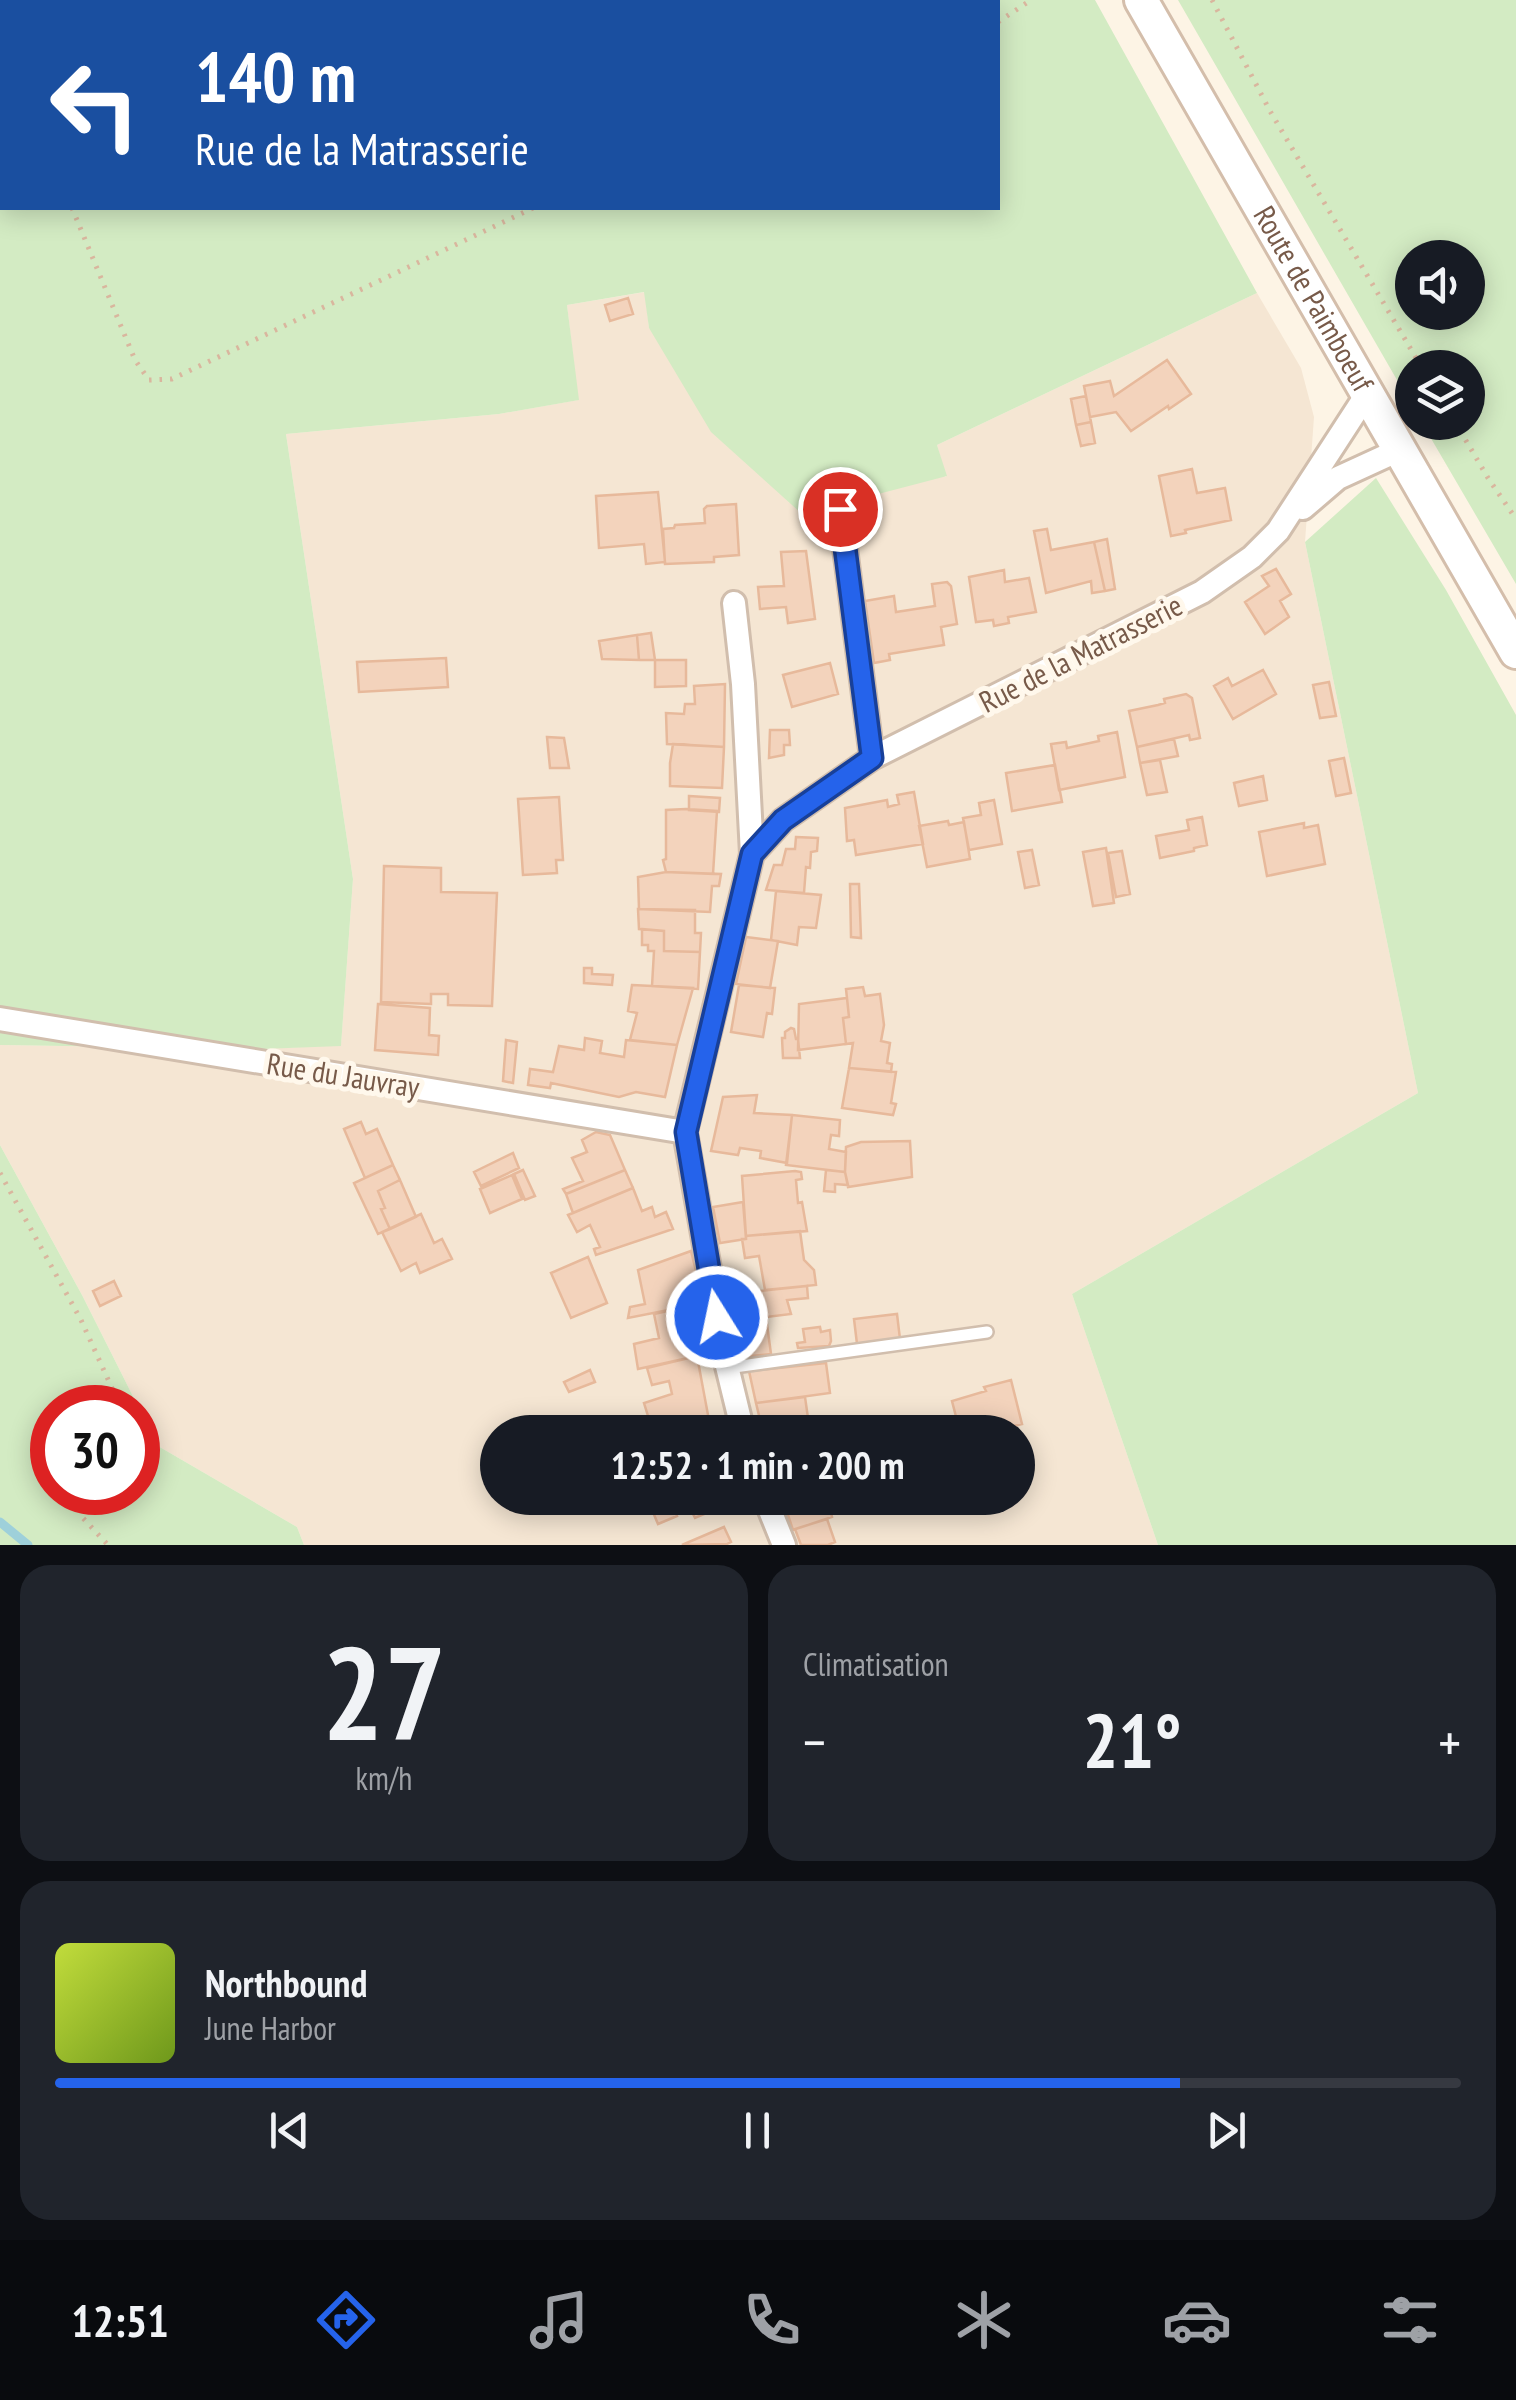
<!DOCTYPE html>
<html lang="fr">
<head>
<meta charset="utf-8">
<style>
	:root { --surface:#171b24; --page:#20242c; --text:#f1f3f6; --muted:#9ea1a6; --line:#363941; --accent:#2563eb }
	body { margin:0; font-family:"PT Sans Narrow",sans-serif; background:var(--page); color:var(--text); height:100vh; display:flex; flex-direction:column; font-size:38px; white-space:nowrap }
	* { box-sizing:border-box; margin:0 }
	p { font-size:32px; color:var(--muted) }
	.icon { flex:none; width:55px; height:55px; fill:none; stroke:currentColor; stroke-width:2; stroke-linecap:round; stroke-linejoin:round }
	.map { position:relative; height:1545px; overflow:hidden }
	.drawer { display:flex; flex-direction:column; gap:20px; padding:20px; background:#0d0f14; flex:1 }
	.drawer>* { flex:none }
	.top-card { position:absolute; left:0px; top:0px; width:1000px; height:210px; box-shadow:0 5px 25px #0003; background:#1a4fa0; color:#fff; overflow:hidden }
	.fabs { position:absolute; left:1395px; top:240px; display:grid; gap:20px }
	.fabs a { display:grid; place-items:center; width:90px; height:90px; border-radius:50%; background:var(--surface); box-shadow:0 5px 25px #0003; font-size:50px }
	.speed { position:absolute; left:30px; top:1385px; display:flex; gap:20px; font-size:50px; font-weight:700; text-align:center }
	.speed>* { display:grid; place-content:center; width:130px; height:130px; border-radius:50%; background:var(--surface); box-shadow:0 5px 25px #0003; line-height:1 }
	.speed .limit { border:15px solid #d22; background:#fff; color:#111 }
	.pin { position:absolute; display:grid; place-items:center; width:85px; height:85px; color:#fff; margin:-42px; border:5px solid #fff; border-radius:50%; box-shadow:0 2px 10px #0007 }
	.me { position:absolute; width:110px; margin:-55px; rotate:350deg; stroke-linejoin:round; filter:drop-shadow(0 0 8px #0008) }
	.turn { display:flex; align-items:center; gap:35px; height:210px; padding:0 30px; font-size:45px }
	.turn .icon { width:130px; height:130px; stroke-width:2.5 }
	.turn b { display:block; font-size:70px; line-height:85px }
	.big { font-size:75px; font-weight:800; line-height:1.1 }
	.drawer .card { flex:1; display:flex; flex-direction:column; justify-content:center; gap:15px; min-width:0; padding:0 35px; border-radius:30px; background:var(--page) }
	.drawer .dial { align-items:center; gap:0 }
	.dial b { font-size:130px; line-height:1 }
	.song { display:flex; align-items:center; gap:30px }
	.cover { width:120px; height:120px; border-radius:15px; background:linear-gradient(135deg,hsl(70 70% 55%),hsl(80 70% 35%)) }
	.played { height:10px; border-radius:5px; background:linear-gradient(90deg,var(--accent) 80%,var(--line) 80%) }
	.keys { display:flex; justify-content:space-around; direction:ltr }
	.heat { display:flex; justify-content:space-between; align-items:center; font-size:55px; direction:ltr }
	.drawer .tiles { flex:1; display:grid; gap:20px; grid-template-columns:1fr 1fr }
	.card:last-child { grid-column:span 2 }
	.trip { position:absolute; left:480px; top:1415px; width:555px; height:100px; border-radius:50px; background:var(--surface); box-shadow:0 5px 25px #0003; font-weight:800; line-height:100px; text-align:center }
	.dock { display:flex; height:160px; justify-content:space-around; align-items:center; background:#090b0e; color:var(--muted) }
	.dock .icon { width:70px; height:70px }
	.dock .active { color:var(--accent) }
	.dock b { font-size:45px; color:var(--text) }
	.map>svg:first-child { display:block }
</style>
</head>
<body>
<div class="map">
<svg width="1516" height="1545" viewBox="0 0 1516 1545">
	<rect width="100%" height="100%" fill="#fdf4e5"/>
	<path fill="#f5e6d3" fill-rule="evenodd" d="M 645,292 L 649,328 L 946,477 L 937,445 L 1257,293 L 1301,368 L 1314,417 L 1305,542 L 1418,1093 L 1072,1294 L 1158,1545 L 304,1545 L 297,1527 L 158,1446 L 82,1295 L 0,1145 L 0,1045 L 262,1049 L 341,1045 L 353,879 L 286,434 L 499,414 L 578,400 L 567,305 ZM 498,1432 L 1018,1432 L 1018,1498 L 498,1498 Z"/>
	<path fill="#d3ebc3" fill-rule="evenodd" d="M 0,0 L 1095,0 L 1257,293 L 937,445 L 947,476 L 802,514 L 711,432 L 649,328 L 644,292 L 567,305 L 579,400 L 499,414 L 286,434 L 353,879 L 341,1046 L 262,1049 L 0,1045 ZM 2,2 L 998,2 L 998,208 L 2,208 Z
		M 1178,0 L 1516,0 L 1516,584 L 1422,423 L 1468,422 L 1468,368 L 1412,368 L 1412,406 ZM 1412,258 L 1468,258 L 1468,312 L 1412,312 Z
		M 1376,478 L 1446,590 L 1516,715 L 1516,1545 L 1158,1545 L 1072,1294 L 1418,1093 L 1305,542 Z
		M 0,1145 L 82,1295 L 158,1446 L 297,1527 L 304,1545 L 0,1545 ZM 52,1408 L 138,1408 L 138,1492 L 52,1492 Z"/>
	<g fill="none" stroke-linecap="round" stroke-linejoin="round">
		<path stroke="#9ed0da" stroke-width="9" d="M 0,1522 L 28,1545"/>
	</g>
	<path fill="#f3d3bc" stroke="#e7b99b" stroke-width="2.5" d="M 628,298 L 633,314 L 610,321 L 605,305 Z
		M 1167,360 L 1191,394 L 1169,409 L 1168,406 L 1131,431 L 1116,412 L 1090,417 L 1084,386 L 1110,381 L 1114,396 Z
		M 1086,396 L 1091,422 L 1076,425 L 1071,399 Z
		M 1091,422 L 1095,443 L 1081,446 L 1076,425 Z
		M 1192,469 L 1197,493 L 1225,488 L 1231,520 L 1185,530 L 1186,533 L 1171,536 L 1159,476 Z
		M 658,492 L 665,562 L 646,564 L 644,544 L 599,548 L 596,496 Z
		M 736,504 L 739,555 L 714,557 L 714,562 L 665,564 L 663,529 L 674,528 L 675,525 L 705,523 L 704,509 L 707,506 Z
		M 1047,529 L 1051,550 L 1094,542 L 1105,591 L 1092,593 L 1091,581 L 1046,593 L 1034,531 Z
		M 1107,539 L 1115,589 L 1105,591 L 1094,542 Z
		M 806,551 L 815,619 L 788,623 L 786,607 L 760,609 L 758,587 L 784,586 L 781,552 Z
		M 1276,569 L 1291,594 L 1280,601 L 1289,617 L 1265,634 L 1245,602 L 1269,586 L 1262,576 Z
		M 1004,570 L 1005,582 L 1029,578 L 1036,612 L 1008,617 L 1009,623 L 994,626 L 993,620 L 976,622 L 969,577 Z
		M 947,582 L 951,586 L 957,624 L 941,627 L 944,645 L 889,654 L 890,660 L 874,663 L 865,601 L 894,596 L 896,612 L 935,606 L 932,584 Z
		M 651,633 L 655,660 L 639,660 L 637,635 Z
		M 637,635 L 639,660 L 602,659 L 599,641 Z
		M 446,658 L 448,687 L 359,692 L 357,662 Z
		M 655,660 L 686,660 L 686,686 L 655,687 Z
		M 830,663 L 838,694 L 792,707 L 783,675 Z
		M 1263,670 L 1276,694 L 1233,719 L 1214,686 L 1228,678 L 1232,686 Z
		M 1329,682 L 1336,716 L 1320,718 L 1313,685 Z
		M 725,684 L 724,747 L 667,744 L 666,713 L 684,714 L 685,704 L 695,704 L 694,686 Z
		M 1186,694 L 1192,698 L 1200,738 L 1190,740 L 1189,735 L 1137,747 L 1129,711 L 1158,705 L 1165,703 L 1164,699 Z
		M 770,730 L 789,730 L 790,745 L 784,745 L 784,755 L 769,758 Z
		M 1117,732 L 1125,777 L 1059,790 L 1051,744 L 1066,742 L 1067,748 L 1099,741 L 1098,736 Z
		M 547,737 L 564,738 L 569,768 L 550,768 Z
		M 1174,739 L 1178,756 L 1140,763 L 1137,747 Z
		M 673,744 L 724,747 L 722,788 L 670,786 L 670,763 Z
		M 1344,758 L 1351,793 L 1336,796 L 1329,761 Z
		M 1160,760 L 1167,792 L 1147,795 L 1140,763 Z
		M 1055,765 L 1062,802 L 1012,811 L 1006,773 Z
		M 1263,776 L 1267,800 L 1239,806 L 1234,783 Z
		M 914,792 L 923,844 L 856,855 L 854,840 L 847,841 L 845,808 L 887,800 L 888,807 L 899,804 L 897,795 Z
		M 689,796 L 720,798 L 719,812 L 689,810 Z
		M 559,797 L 563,860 L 556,860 L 557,873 L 523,875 L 518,799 Z
		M 994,800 L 1002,844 L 969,850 L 963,818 L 981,815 L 979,803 Z
		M 686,809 L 717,811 L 713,874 L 666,872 L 663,860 L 666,859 L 666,810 Z
		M 1202,817 L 1207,845 L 1194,848 L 1194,851 L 1160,858 L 1156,836 L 1189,830 L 1187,820 Z
		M 948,821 L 949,825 L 964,822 L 970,859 L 927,867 L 919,826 Z
		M 1304,823 L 1304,828 L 1318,825 L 1325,864 L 1267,876 L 1259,832 Z
		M 796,837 L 818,838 L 817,851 L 811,852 L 810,868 L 806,867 L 804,893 L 766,890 L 774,865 L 782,865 L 786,849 L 795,849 Z
		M 1106,848 L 1114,903 L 1093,906 L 1083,852 Z
		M 1032,850 L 1039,885 L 1025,888 L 1018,852 Z
		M 1122,851 L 1130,894 L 1116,897 L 1108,853 Z
		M 384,866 L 441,868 L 441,892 L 497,893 L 492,1006 L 448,1005 L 448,994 L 431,994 L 431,1004 L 381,1002 Z
		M 666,872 L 721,874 L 719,886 L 712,886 L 710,912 L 639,909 L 638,877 Z
		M 850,884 L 859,884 L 861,938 L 851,937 Z
		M 776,891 L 821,895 L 816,928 L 799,927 L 797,945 L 771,940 Z
		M 638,909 L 695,910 L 695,933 L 701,933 L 700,952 L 664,951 L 664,931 L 639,929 Z
		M 642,929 L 664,931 L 664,951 L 700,952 L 698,989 L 652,986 L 654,951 L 648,951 L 648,945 L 642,945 Z
		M 746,937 L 778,941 L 770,988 L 736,984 Z
		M 584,968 L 592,968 L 592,974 L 613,975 L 612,985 L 584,983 Z
		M 632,985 L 693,988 L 677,1045 L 630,1040 L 637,1013 L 628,1011 Z
		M 739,985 L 775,988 L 772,1014 L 767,1013 L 763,1037 L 731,1032 Z
		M 863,987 L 865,996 L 880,994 L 884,1025 L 881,1041 L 890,1043 L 887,1063 L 892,1064 L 891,1072 L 849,1068 L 853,1043 L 846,1044 L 843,1018 L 849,1017 L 846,989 Z
		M 847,998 L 849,1017 L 843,1018 L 846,1044 L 798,1050 L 799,1004 Z
		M 378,1004 L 430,1008 L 429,1035 L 439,1036 L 438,1055 L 375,1050 Z
		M 791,1028 L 794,1029 L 796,1039 L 798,1039 L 800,1058 L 783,1058 L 782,1038 L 785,1038 L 785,1032 Z
		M 585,1038 L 602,1041 L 600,1053 L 624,1057 L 626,1040 L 677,1045 L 665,1097 L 636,1092 L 619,1097 L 551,1083 L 550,1088 L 528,1085 L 530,1069 L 553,1072 L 559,1046 L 584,1050 Z
		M 506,1040 L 517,1042 L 513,1083 L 503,1081 Z
		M 849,1068 L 896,1072 L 891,1103 L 896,1104 L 893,1115 L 842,1108 Z
		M 757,1095 L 754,1113 L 792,1115 L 787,1163 L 760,1158 L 761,1151 L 740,1148 L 738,1155 L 711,1151 L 723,1097 Z
		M 792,1115 L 840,1120 L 839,1136 L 831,1135 L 829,1149 L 846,1152 L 845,1172 L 786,1165 Z
		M 361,1122 L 366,1134 L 377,1129 L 393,1165 L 365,1178 L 344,1129 Z
		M 596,1132 L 610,1135 L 625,1170 L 566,1194 L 563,1189 L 583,1181 L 572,1158 L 587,1152 L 582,1140 Z
		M 910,1141 L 912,1177 L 848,1187 L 845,1172 L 846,1147 L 861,1142 Z
		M 513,1153 L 519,1168 L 481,1186 L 474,1172 Z
		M 393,1165 L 400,1180 L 378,1191 L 385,1208 L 381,1209 L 390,1229 L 378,1234 L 354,1183 Z
		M 523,1170 L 535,1196 L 525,1200 L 514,1174 Z
		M 625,1170 L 633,1188 L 573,1213 L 566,1194 Z
		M 826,1170 L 845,1172 L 848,1185 L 835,1184 L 835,1192 L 824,1191 Z
		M 795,1171 L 801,1172 L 802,1179 L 796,1180 L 798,1203 L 802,1202 L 807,1231 L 746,1236 L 742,1176 Z
		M 512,1175 L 522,1199 L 490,1213 L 480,1189 Z
		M 400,1180 L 416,1217 L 390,1229 L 381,1209 L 385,1208 L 378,1191 Z
		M 633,1188 L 642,1211 L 652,1207 L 655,1217 L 666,1212 L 673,1229 L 596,1255 L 594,1249 L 600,1247 L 590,1225 L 577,1232 L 568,1215 Z
		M 743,1202 L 746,1239 L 720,1243 L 713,1207 Z
		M 421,1214 L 434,1243 L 442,1239 L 452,1259 L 420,1273 L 416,1263 L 401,1271 L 382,1232 Z
		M 800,1231 L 804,1260 L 814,1270 L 816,1285 L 765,1290 L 759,1256 L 745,1258 L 742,1239 L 746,1239 L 746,1236 Z
		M 691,1251 L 704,1303 L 628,1318 L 630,1307 L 645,1304 L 638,1270 Z
		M 588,1257 L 607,1303 L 571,1318 L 551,1273 Z
		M 114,1281 L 121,1296 L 100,1306 L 93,1291 Z
		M 807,1286 L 808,1298 L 787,1300 L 791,1314 L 766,1317 L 771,1354 L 741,1357 L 734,1317 L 762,1313 L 760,1291 Z
		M 760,1291 L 762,1313 L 734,1317 L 730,1294 Z
		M 704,1303 L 708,1325 L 690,1329 L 697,1356 L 638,1369 L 634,1344 L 659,1338 L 654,1314 Z
		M 897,1314 L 900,1339 L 857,1344 L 854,1319 Z
		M 820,1327 L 821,1332 L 830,1330 L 831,1341 L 829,1346 L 798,1348 L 797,1343 L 805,1342 L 803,1329 Z
		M 697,1356 L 708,1415 L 666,1432 L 653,1432 L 644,1403 L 672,1394 L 669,1381 L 652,1385 L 647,1368 Z
		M 826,1363 L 830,1393 L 756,1403 L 749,1371 Z
		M 590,1370 L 595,1382 L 569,1392 L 564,1382 Z
		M 1011,1380 L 1022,1424 L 987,1432 L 960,1432 L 952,1401 L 986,1391 L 984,1387 Z
		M 805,1397 L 810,1432 L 763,1432 L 756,1403 Z
		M 647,1498 L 677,1498 L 670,1500 L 677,1516 L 658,1524 Z
		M 685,1498 L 719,1498 L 723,1506 L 695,1518 Z
		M 823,1498 L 828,1498 L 832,1517 L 793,1530 L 786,1509 Z
		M 827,1519 L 835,1542 L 828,1545 L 801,1545 L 795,1529 Z
		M 724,1527 L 731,1542 L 727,1544 L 682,1545 Z"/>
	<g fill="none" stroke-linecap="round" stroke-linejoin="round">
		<defs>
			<path id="lane" d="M 727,1368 L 987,1332"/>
			<path id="street" d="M 1303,508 L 1338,478 L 1399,450
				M 840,509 L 872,758
				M 734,603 L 743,684 L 752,854 L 685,1132 L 724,1354 L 743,1432
				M 752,854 L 783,820 L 872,758 L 1202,592 L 1252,557 L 1278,531 L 1367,394
				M 0,1019 L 685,1132
				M 765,1498 L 784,1545"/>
			<g id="secondary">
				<path id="s1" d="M 1141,0 L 1516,652"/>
			</g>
		</defs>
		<use href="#lane" stroke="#d1bead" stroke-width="16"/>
		<use href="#street" stroke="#d1bead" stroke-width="28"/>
		<use href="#secondary" stroke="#d4beab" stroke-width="38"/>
		<path stroke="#d9b69e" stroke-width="5" stroke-dasharray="2.5 8" stroke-linecap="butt" d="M 1212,0 L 1270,111 L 1422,368
			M 0,12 L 2,18
			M 998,22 L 1031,0
			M 72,208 L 135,360 L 149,380 L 172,379 L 533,208
			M 1455,422 L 1488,478 L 1516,519
			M 0,1173 L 81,1320 L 121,1408
			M 138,1442 L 138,1458
			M 89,1492 L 80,1499 L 82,1517 L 108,1545"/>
		<use href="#lane" stroke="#fff" stroke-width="11"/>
		<use href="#street" stroke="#fff" stroke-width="22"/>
		<use href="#secondary" stroke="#fff" stroke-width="32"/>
	</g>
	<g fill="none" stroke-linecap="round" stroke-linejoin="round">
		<defs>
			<path id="route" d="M 717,1317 L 686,1132 L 752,854 L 783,820 L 872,758 L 840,509"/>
		</defs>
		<use href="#route" stroke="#184099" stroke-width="25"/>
		<use href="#route" stroke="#2563eb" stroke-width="18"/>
	</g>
	<g text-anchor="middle" stroke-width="10" stroke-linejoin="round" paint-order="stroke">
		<g font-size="30" fill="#775a49" stroke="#fff8ec">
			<text dy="10" stroke="none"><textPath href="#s1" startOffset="345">Route de Paimboeuf</textPath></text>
			<text transform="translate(1081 654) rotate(-27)" y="10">Rue de la Matrasserie</text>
			<text transform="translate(343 1076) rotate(9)" y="10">Rue du Jauvray</text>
		</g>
	</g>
</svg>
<div class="fabs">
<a><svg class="icon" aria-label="sound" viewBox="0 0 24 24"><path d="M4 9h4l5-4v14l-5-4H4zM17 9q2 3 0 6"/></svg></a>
<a><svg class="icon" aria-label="layers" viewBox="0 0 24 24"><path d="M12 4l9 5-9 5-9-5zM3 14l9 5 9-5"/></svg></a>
</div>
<div class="speed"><div class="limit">30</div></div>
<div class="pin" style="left:840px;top:509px;background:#d93025"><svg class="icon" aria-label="arrive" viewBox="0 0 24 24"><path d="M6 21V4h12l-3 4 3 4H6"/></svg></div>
<svg class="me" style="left:717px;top:1317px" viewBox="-20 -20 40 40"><circle r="17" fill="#2563eb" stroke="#fff" stroke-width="3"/><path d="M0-11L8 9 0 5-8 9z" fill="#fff"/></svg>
<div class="trip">12:52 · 1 min · 200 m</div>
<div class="top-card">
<div class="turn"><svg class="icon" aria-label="left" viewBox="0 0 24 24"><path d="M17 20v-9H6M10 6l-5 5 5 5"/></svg><div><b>140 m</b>Rue de la Matrasserie</div></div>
</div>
</div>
<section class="drawer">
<div class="tiles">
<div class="card dial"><b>27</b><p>km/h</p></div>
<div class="card"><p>Climatisation</p>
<div class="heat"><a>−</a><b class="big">21°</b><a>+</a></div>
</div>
<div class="card">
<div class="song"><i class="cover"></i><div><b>Northbound</b><p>June Harbor</p></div></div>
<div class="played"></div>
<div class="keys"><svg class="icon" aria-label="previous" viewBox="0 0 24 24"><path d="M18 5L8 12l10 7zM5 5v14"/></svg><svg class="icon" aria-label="pause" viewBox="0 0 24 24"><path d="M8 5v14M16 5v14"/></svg><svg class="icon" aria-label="next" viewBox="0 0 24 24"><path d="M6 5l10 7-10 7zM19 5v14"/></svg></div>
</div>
</div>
</section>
<nav class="dock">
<b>12:51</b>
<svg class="icon active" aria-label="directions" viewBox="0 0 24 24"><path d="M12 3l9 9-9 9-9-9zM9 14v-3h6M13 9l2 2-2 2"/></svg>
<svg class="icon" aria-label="music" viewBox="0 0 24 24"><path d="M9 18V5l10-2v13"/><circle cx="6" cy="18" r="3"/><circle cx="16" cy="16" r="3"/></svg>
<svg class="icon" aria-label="phone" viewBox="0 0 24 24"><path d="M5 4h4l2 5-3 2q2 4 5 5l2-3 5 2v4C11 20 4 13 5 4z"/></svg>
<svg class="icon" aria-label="climate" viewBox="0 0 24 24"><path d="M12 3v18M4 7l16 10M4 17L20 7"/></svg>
<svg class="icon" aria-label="car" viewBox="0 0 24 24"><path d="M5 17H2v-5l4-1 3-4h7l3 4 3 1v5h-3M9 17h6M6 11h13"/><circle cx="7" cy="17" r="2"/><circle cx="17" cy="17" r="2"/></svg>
<svg class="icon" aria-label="filters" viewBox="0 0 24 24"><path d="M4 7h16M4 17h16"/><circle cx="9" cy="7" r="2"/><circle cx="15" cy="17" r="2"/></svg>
</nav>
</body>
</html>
